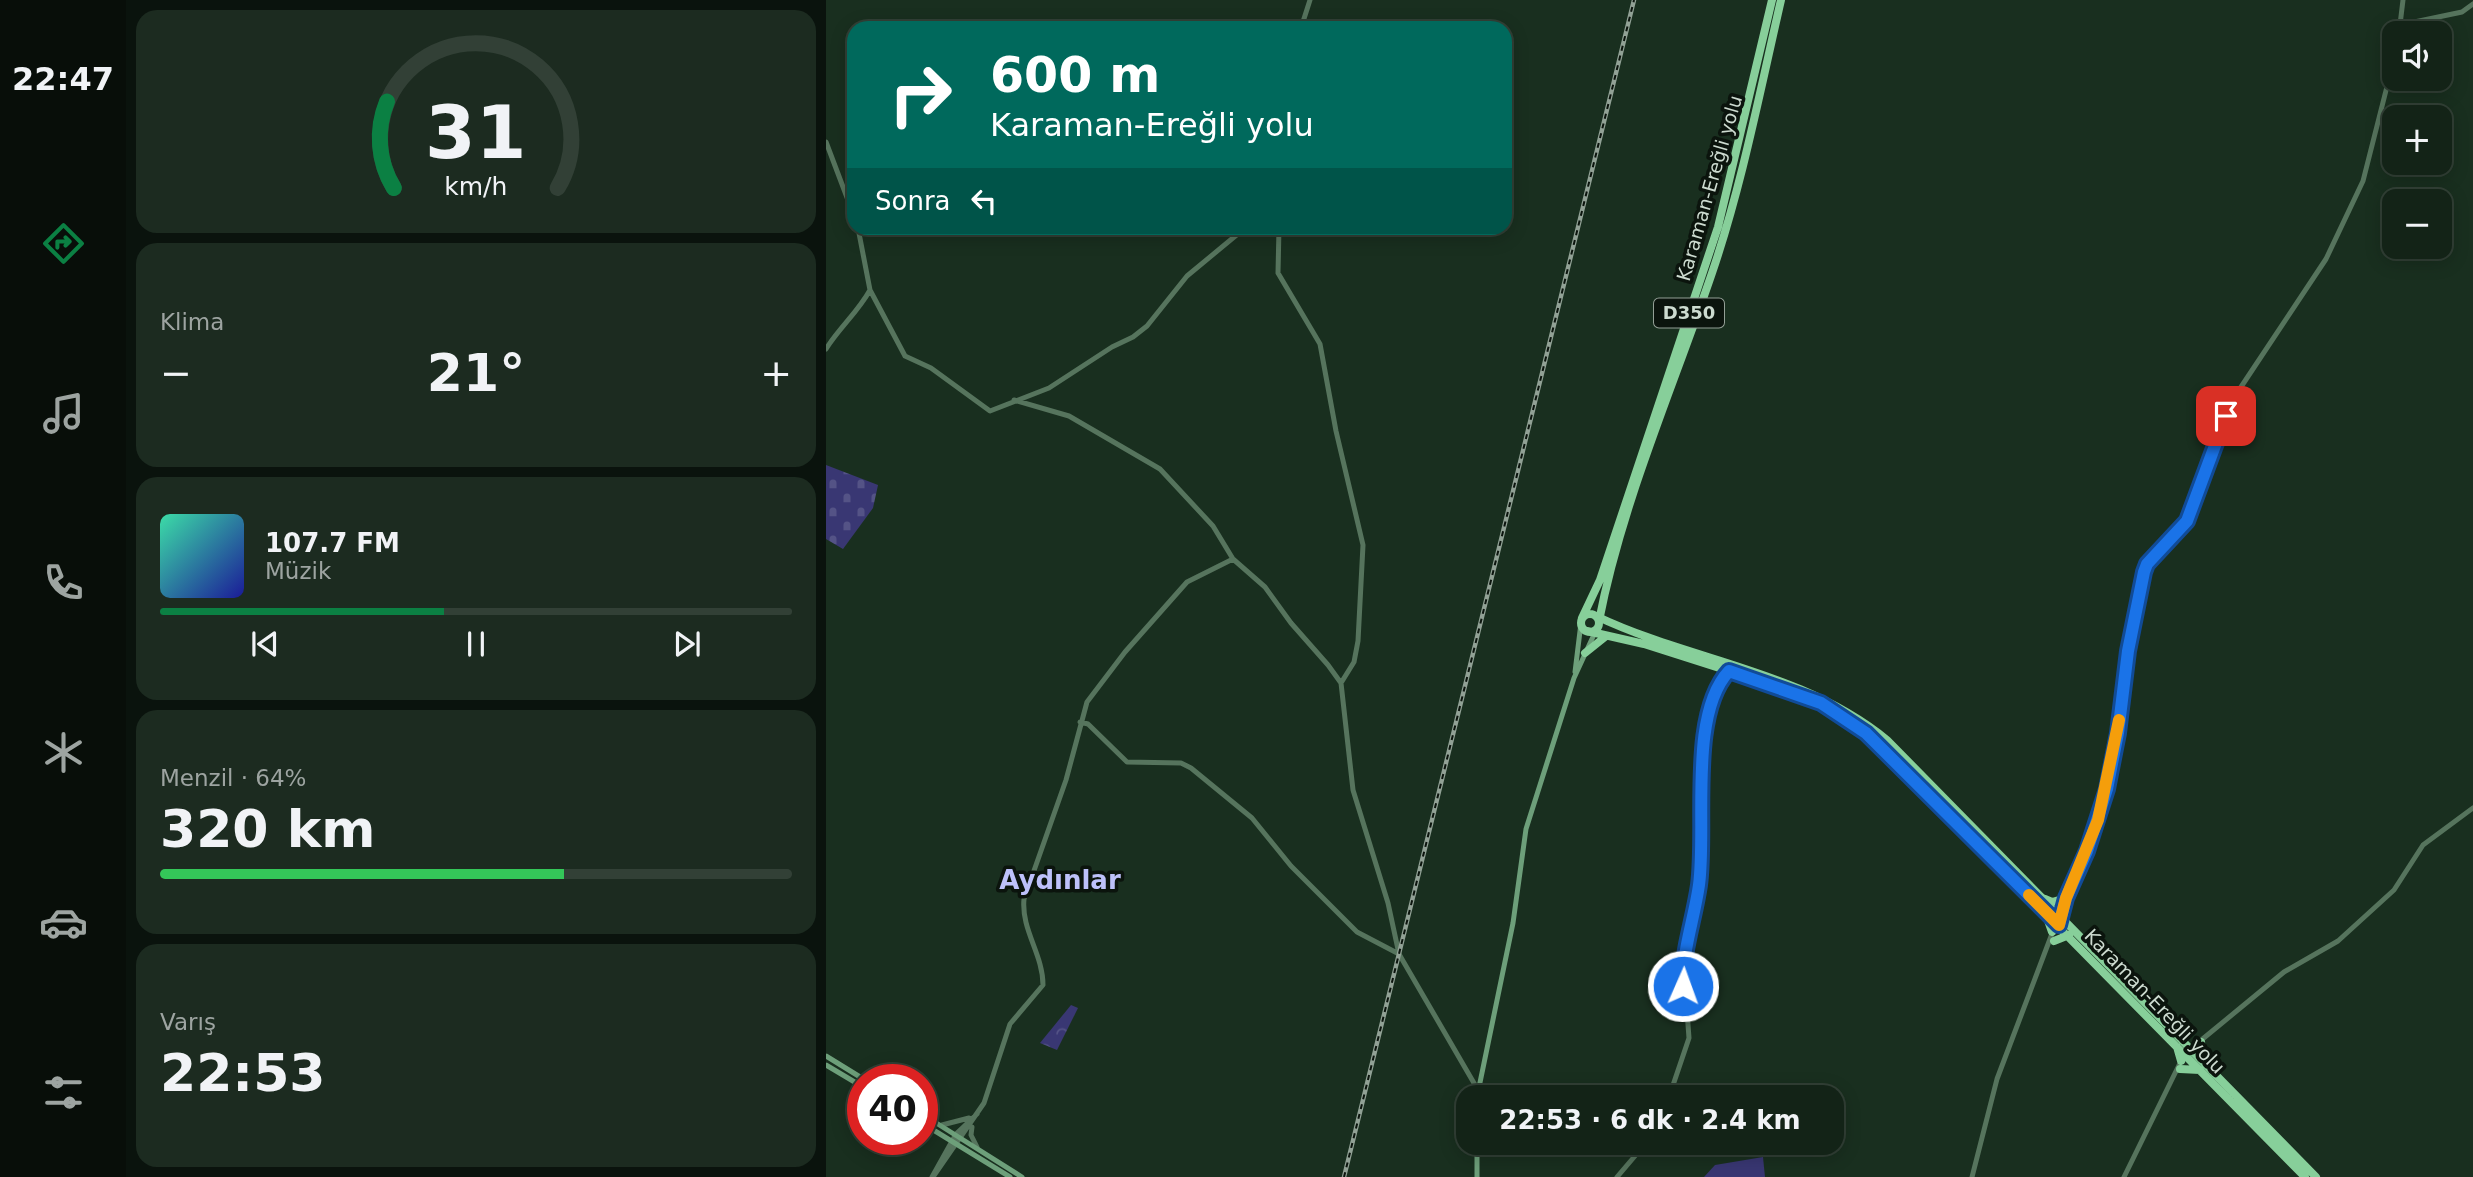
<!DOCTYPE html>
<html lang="tr">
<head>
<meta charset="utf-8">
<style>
	:root { --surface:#132317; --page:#1c2b20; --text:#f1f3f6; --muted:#9da4a1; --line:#324036; --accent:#0b8043 }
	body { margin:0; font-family:"DejaVu Sans",sans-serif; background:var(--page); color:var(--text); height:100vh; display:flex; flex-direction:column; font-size:26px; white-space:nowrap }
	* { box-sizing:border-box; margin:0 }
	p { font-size:23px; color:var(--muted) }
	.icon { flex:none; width:38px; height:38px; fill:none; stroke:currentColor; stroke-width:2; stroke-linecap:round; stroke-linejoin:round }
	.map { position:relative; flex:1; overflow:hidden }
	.details { display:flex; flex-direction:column; gap:10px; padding:10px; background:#0a130d; width:700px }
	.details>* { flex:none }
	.guide { position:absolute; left:21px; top:21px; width:665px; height:214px; border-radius:21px; box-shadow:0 4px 18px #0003,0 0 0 2px var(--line); background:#00695c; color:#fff; overflow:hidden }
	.fabs { position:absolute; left:1556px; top:21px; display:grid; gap:14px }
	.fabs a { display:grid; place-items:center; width:70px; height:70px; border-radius:14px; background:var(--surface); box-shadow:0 4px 18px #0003,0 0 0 2px var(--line); font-size:35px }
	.speed { position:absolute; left:21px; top:1064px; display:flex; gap:14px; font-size:35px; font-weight:700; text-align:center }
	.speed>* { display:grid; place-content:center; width:91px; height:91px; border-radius:50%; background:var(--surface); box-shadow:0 4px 18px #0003,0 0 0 2px var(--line); line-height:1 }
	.speed .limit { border:10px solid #d22; background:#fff; color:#111 }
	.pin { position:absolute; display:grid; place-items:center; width:60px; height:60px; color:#fff; margin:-30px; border-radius:14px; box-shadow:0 4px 10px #0006 }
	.me { position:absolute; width:77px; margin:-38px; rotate:2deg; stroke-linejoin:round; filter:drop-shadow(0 0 5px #0008) }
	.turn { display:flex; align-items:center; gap:24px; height:147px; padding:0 28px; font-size:32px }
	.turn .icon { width:91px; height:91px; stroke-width:2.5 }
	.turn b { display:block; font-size:49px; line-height:60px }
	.then { display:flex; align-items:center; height:66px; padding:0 28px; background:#0003; gap:14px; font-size:26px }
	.big { font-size:52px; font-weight:700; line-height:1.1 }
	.details .widget { flex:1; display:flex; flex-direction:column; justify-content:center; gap:10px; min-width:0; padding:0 24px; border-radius:21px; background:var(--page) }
	.details .dial { align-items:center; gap:0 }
	.dial svg { height:182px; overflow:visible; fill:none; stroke:var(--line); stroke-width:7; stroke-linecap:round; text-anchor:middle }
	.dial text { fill:var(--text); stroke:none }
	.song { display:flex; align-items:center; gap:21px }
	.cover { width:84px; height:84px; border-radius:10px; background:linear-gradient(135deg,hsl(160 70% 55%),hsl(240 70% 35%)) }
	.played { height:7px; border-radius:4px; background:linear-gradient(90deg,var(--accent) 45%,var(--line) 45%) }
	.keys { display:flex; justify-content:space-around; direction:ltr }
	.heat { display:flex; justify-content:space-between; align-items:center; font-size:38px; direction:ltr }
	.charge { height:10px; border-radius:5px; background:linear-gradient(90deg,#34c759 64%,var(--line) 0) }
	.trip { position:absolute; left:630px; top:1085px; width:388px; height:70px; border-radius:21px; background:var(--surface); box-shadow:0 4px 18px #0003,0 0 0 2px var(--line); font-weight:700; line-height:70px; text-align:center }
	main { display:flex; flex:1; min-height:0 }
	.tab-bar { display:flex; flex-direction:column; width:126px; justify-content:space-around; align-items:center; background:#080e09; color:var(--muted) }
	.tab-bar .icon { width:49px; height:49px }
	.tab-bar .on { color:var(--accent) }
	.tab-bar b { font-size:32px; color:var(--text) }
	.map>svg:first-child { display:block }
</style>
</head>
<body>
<main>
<nav class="tab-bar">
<b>22:47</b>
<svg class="icon on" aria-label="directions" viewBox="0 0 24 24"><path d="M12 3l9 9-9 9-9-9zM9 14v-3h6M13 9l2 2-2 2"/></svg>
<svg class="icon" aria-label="music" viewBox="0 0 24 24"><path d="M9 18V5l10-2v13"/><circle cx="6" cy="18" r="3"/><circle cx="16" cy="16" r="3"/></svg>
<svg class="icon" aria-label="phone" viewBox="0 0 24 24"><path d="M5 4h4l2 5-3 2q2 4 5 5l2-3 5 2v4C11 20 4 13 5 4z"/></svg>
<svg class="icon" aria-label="climate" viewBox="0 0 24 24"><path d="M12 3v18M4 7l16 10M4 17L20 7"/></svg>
<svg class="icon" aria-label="car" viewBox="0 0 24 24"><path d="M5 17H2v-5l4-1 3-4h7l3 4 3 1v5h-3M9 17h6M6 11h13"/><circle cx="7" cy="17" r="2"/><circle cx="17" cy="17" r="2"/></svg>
<svg class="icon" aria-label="filters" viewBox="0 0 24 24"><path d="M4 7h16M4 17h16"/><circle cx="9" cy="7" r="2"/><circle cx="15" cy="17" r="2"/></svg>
</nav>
<section class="details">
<div class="widget dial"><svg viewBox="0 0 100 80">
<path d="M14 69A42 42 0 1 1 86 69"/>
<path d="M14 69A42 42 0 0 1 11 31" stroke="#0b8043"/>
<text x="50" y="56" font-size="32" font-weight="700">31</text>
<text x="50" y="72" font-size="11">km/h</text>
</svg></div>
<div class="widget"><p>Klima</p>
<div class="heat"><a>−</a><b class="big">21°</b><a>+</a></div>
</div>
<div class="widget">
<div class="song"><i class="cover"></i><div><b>107.7 FM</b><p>Müzik</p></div></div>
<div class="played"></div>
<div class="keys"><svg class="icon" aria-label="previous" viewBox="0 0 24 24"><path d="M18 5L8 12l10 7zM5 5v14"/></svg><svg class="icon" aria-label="pause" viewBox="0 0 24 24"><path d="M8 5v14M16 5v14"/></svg><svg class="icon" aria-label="next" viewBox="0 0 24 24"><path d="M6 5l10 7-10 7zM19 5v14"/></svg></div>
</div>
<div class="widget"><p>Menzil · 64%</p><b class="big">320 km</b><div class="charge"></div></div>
<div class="widget"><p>Varış</p><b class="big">22:53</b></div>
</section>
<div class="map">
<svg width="1647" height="1177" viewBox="0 0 1647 1177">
	<defs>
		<pattern id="cemetery-stones" width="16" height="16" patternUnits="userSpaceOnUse" patternTransform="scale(1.75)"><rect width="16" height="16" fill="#393773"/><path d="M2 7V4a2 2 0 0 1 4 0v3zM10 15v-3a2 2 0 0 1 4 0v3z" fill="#545386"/></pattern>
		<pattern id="park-crowns" width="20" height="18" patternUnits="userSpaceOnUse" patternTransform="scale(1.75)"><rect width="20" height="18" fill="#393773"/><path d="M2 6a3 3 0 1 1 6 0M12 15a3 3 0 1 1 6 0" fill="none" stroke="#545386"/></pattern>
	</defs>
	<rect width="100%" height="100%" fill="#192f1f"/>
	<path fill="#393773" d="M 937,1157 L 939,1177 L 878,1177 L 889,1165 Z"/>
	<path fill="url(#cemetery-stones)" d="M 0,465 L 52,485 L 47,508 L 17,549 L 0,539 Z"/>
	<path fill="url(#park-crowns)" d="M 245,1005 L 252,1008 L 231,1050 L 214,1043 Z"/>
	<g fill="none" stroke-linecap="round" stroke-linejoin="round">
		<path stroke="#56745d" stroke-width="5" d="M 1574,25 L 1636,12 L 1647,4
			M 475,28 L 484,0
			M 1573,33 L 1577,0
			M 0,142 L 28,216
			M 32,228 L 44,290 L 79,356 L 105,368 L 164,411 L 223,388 L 286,347 L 307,337 L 321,326 L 361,276 L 419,228
			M 453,228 L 452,273 L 494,344 L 510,431 L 537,545 L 532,641 L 528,662 L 515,683
			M 0,349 C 13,328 32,312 44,290
			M 188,400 L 243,416 L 334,469 L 387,526 L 407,559 L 439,587 L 465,623 L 502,665 L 515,683 L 527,790 L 562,903 L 573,954 L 652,1090
			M 254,722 L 262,724 L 301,762 L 355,763 L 365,768 L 426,818 L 465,866 L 531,932 L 573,954
			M 1232,915 L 1261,851 L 1281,789 L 1292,732 L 1302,651 L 1321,564 L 1361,521 L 1400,417 L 1413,390 L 1500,259 L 1537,181 L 1568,59
			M 1362,1051 L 1458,972 L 1512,941 L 1568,890 L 1597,845 L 1647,808
			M 843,1097 L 863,1038 L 857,957 L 873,882 L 882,710 L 893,682 L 903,671
			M 116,1125 L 143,1118
			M 146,1127 L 145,1135 L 151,1147
			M 106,1177 L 130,1134 L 151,1114
			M 107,1177 L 158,1103 L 184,1024 L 217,985 C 217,954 195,930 198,899 L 240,780 L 261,702 L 299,652 L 361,582 L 407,559
			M 791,1177 L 820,1143
			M 1146,1177 L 1171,1079 L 1227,931
			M 1298,1177 L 1356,1059"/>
		<path stroke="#6d9f7a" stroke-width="5" d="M 749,672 L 755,623
			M 0,1056 L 39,1080
			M 0,1065 L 37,1087
			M 651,1097 L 687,923 L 700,829 L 748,678 L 771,628
			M 96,1114 L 196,1177
			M 96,1123 L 184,1177
			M 651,1143 L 651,1177"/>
		<path stroke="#87cf9a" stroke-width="8" d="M755 623a9 9 0 1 1 18 0a9 9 0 1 1-18 0Z
			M 770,616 C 867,662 975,670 1061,740 L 1490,1177
			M 756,618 L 774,580 L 892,227 L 946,0
			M 773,621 C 796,502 847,388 886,273 C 916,185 934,91 955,0
			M 761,631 L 818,644 L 966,691 L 1018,716 L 1061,753 L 1479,1177
			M 759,653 L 779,637
			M 1219,899 L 1226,902 L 1240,898
			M 1220,915 L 1226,932
			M 1228,941 L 1243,935
			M 1375,1042 L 1377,1059
			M 1351,1047 L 1355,1061
			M 1354,1069 L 1374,1070"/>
		<defs>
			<path id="rail" d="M 518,1177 L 808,0"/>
		</defs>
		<use href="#rail" stroke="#91a195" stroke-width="4.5"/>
		<use href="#rail" stroke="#0b140d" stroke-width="2" stroke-dasharray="5" stroke-linecap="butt"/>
	</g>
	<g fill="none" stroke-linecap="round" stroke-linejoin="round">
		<defs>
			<path id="route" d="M 857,986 C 856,951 868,920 873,885 C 881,826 862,715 903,671 L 995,703 L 1040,733 L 1233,925 L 1240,898 L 1261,851 L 1281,789 L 1292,733 L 1302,651 L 1318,572 L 1321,564 L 1361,521 L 1400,416"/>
		</defs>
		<use href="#route" stroke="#114b97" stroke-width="18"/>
		<use href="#route" stroke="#1a73e8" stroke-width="12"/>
		<path stroke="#f59e0b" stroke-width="12" d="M 1203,895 L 1233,925 L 1240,898 L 1272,820 L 1293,720"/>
	</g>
	<g text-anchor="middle" stroke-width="7" stroke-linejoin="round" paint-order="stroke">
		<rect fill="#0b140d" stroke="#939f96" stroke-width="2" x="828" y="298.5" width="70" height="29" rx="5"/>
		<g font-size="18" font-weight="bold" fill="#cddbd0">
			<text x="863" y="319">D350</text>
		</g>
		<g font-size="19" fill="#cddbd0" stroke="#0b140d">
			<text transform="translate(883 188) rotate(-74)" y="7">Karaman-Ereğli yolu</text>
			<text transform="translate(1329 1001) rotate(46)" y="7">Karaman-Ereğli yolu</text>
		</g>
		<g font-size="26" font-weight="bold" fill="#bdc1fa" stroke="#0b140d">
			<text x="234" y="889">Aydınlar</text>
		</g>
	</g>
</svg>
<div class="fabs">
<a><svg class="icon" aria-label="sound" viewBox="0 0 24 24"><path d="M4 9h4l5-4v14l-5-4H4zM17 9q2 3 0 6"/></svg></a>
<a>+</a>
<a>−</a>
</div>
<div class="speed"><div class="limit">40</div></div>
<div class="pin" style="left:1400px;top:416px;background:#d93025"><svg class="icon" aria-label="arrive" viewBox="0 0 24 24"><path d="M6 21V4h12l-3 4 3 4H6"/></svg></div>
<svg class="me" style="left:857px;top:986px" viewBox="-20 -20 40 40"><circle r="17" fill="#1a73e8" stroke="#fff" stroke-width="3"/><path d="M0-11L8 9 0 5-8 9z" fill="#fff"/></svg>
<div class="trip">22:53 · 6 dk · 2.4 km</div>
<div class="guide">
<div class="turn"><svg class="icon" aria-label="right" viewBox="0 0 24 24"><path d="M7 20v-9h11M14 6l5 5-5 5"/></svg><div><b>600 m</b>Karaman-Ereğli yolu</div></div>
<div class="then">Sonra<svg class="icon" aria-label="left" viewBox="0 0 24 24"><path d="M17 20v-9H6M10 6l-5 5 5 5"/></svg></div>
</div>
</div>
</main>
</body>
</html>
